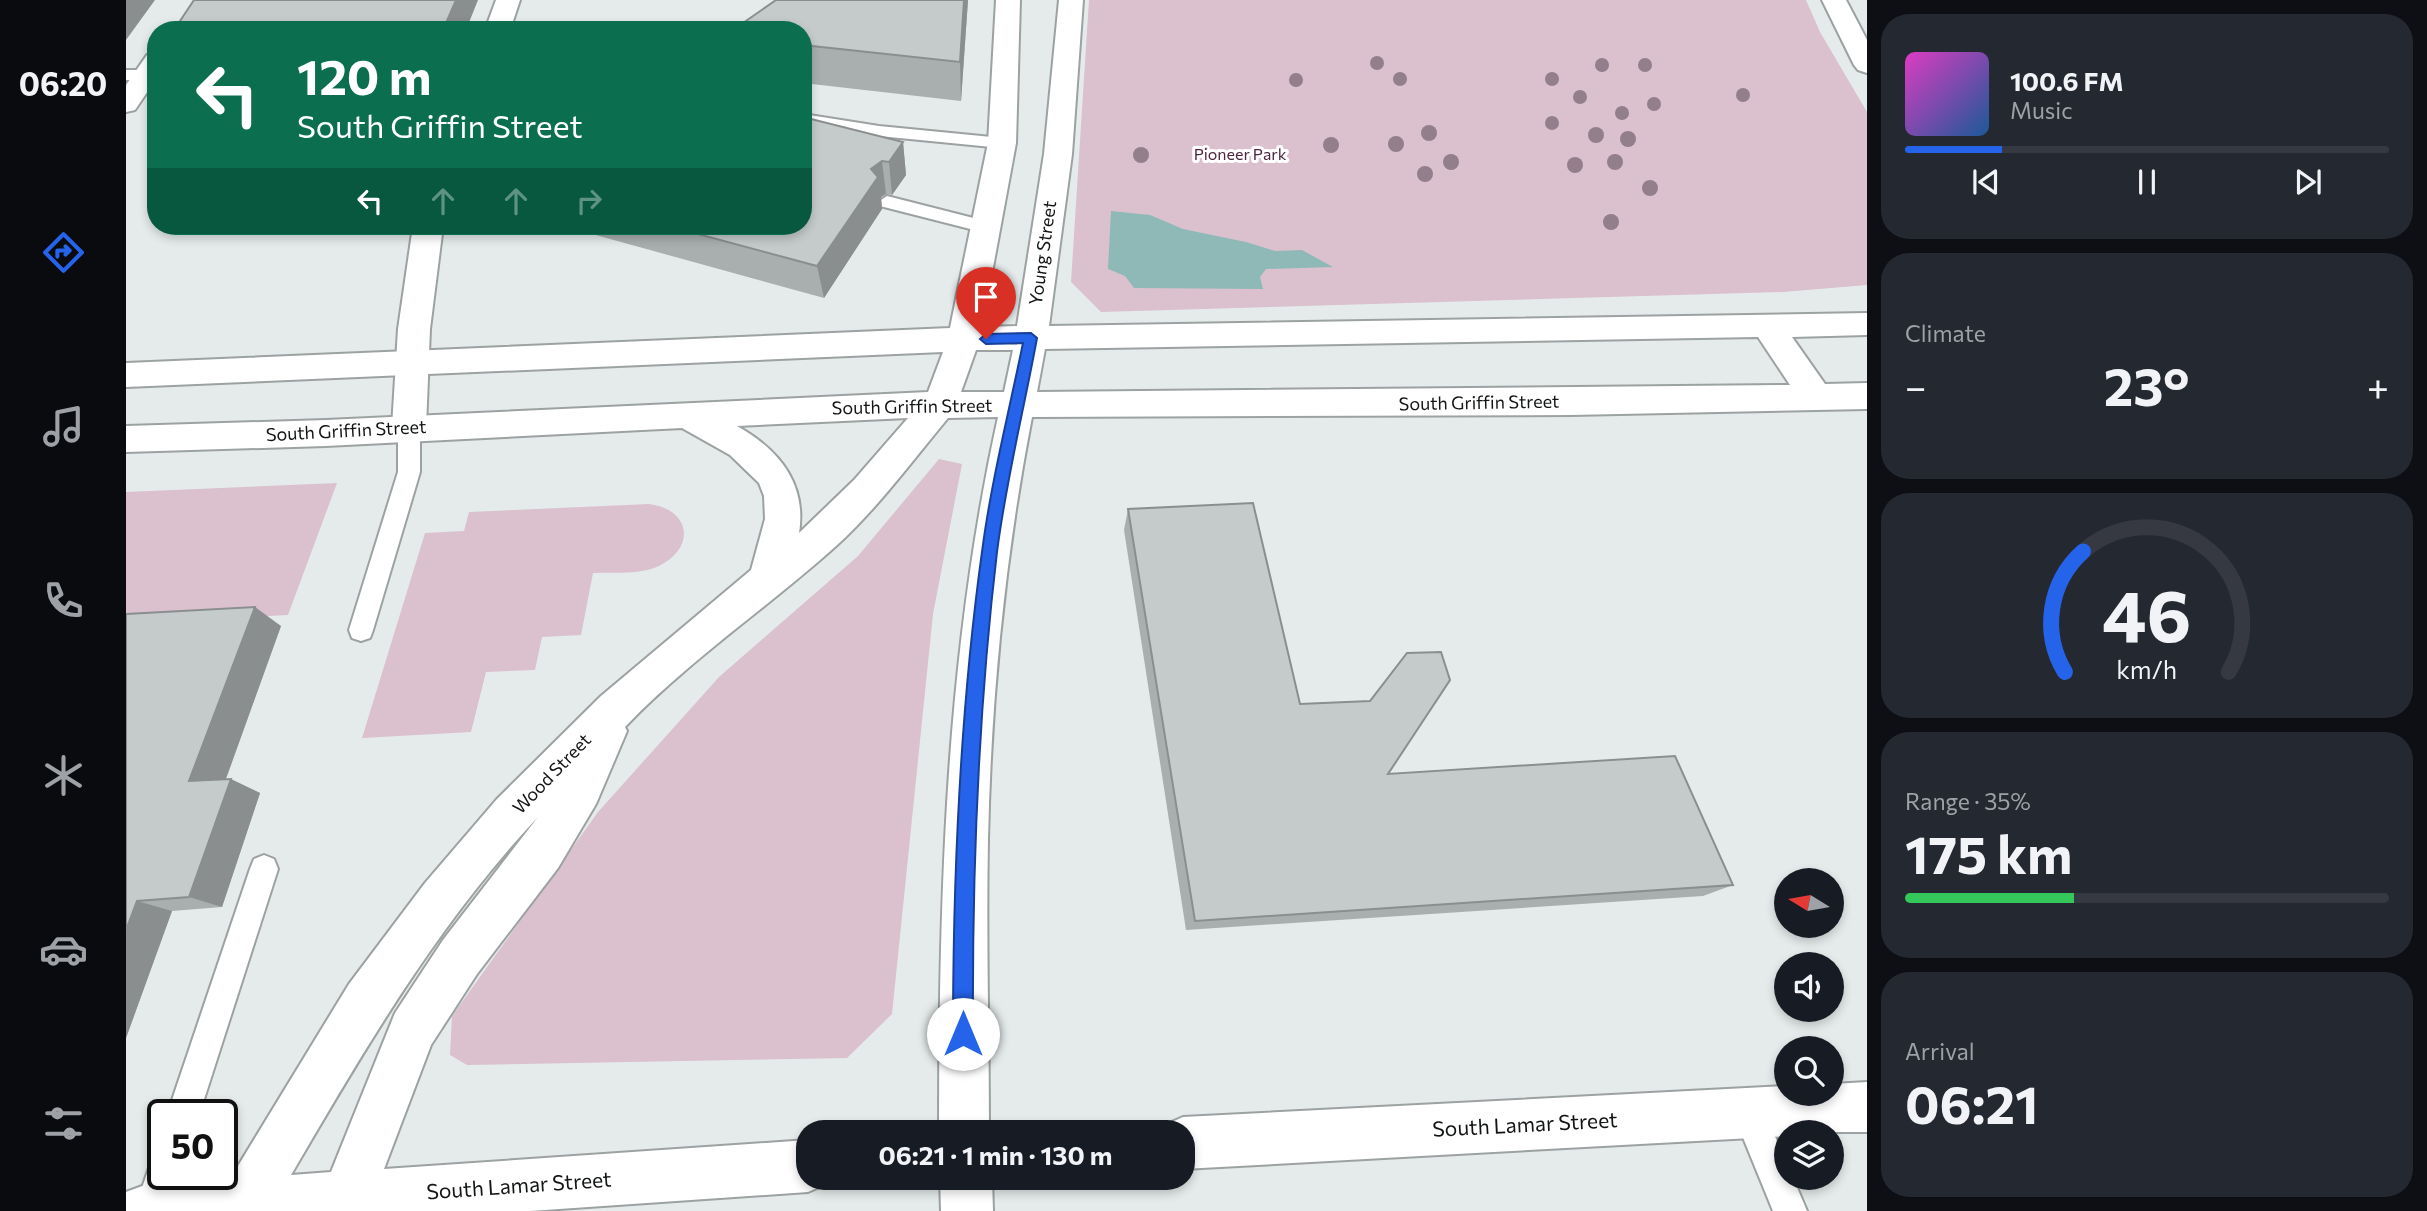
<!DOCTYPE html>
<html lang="en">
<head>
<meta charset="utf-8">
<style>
	:root { --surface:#171b24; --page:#242831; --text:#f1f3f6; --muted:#9ea1a6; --line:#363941; --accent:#2563eb }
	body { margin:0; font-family:Commissioner,sans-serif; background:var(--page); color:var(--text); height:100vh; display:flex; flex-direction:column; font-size:26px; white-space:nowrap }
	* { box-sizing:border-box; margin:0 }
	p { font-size:23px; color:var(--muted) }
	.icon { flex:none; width:38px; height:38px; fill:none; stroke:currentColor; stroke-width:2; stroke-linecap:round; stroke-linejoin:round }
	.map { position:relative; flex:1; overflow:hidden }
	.side { display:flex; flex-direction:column; gap:14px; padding:14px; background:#0d0f14; width:560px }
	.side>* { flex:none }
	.top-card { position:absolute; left:21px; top:21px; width:665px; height:214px; border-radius:28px; box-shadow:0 4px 10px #0003; background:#0b6e4f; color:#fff; overflow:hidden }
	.needle { width:46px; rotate:281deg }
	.controls { position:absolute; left:1648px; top:868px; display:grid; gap:14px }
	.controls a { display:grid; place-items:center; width:70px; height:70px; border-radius:50%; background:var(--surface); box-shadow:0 4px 10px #0003; font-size:35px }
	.speed { position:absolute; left:21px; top:1099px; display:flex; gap:14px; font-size:35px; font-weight:700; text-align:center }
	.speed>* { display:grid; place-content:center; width:91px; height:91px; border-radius:50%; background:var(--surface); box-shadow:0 4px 10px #0003; line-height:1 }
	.speed .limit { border:4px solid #111; border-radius:10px; background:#fff; color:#111 }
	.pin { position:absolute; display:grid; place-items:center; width:60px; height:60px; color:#fff; margin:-72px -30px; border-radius:50% 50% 50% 0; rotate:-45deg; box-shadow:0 0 7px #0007 }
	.pin .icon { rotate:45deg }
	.me { position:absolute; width:77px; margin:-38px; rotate:0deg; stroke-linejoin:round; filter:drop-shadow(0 0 5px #0008) }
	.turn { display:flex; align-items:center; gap:24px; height:147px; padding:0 35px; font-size:32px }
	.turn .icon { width:91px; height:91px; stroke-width:2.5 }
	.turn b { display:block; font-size:49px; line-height:60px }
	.lanes { display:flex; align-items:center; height:66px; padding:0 35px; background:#0003; justify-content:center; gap:35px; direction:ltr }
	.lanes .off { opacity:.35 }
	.big { font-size:52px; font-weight:700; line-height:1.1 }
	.side .card { flex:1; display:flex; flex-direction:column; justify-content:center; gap:10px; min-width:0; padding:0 24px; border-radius:28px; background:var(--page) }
	.side .dial { align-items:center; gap:0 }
	.dial svg { height:182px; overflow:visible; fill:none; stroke:var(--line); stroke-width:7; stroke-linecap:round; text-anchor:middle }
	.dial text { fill:var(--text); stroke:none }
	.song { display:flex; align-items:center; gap:21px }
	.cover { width:84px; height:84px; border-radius:10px; background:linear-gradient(135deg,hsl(310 70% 55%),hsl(210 70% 35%)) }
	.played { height:7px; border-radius:4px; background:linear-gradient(90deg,var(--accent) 20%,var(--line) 20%) }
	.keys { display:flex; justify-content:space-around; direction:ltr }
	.heat { display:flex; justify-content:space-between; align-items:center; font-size:38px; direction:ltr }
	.charge { height:10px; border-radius:5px; background:linear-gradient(90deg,#34c759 35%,var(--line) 0) }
	.trip { position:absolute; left:670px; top:1120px; width:399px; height:70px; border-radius:28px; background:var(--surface); box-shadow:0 4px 10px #0003; font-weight:700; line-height:70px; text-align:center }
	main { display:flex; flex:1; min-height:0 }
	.menu { display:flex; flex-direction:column; width:126px; justify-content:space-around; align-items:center; background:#090b0e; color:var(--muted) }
	.menu .icon { width:49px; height:49px }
	.menu .on { color:var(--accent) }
	.menu b { font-size:32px; color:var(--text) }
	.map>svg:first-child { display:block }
</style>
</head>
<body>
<main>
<nav class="menu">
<b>06:20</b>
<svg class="icon on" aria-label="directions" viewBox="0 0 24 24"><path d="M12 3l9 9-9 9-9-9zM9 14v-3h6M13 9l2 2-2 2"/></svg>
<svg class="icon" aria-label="music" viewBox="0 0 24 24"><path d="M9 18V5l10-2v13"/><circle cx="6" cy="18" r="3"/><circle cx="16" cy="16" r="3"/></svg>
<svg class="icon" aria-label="phone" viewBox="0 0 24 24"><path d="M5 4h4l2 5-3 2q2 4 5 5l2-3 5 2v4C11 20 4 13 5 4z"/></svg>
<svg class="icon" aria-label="climate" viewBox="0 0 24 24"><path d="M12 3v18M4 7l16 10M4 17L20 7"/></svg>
<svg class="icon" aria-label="car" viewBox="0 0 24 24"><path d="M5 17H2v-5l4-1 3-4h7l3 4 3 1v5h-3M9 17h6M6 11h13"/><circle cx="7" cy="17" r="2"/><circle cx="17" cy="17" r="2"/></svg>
<svg class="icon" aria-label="filters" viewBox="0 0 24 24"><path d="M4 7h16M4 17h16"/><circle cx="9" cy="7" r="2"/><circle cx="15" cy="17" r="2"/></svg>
</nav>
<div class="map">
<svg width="1741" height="1211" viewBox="0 0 1741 1211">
	<rect width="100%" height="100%" fill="#e5ebeb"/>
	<path fill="#dbc0ce" d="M 963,0 L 1680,0 L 1694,32 L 1741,112 L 1741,285 L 1657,292 L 975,312 L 945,282 Z
		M 813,459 L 836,464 L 807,614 L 766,1014 L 721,1058 L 341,1065 L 324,1055 L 326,1016 L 472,812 L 593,677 L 732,556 Z
		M 211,483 L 162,615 L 0,623 L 0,492 Z
		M 523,504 C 564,509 571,547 533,566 C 514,575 488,572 467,573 L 455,635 L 416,637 L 409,670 L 360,672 L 345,732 L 236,738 L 299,533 L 338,531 L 343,512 Z"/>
	<path fill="#8fb9b7" d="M 985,211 L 1024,215 L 1057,229 L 1120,242 L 1149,251 L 1176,250 L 1207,267 L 1140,269 L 1134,277 L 1137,289 L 1008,288 L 999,276 L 982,269 Z"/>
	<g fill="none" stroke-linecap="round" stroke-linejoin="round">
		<defs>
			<path id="service" d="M 0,70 L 20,70 L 28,75 L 20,80 L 0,80 Z
				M 677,114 L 753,126 L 876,138 L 885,143 L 876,148 L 753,136 L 677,124 Z
				M 761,196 L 867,223 L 869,227 L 860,233 L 754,206 L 752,202 Z
				M 283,419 L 291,421 L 294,427 L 294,472 L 247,630 L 244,638 L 235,641 L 226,638 L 223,630 L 272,472 L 272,427 L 275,421 Z
				M 138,855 L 148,859 L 152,869 L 73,1115 L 41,1115 L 124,869 L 128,859 Z
				M 1623,1097 L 1634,1102 L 1661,1164 L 1661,1178 L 1667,1178 L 1681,1211 L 1647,1211 L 1607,1113 L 1612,1102 Z
				M 37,1158 L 37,1174 L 53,1174 L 42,1211 L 8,1211 L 25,1162 Z"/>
			<path id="minor" d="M 370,0 L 394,0 L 384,30 L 359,30 Z
				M 1696,0 L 1720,0 L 1741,40 L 1741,73 L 1732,70 L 1728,65 Z
				M 30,52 L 30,79 L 9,110 L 0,112 L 0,85 L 21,55 Z
				M 287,226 L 317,226 L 304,329 L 300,427 L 295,436 L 283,440 L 271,436 L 266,427 L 272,329 Z"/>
			<path id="secondary" d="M 870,0 L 894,0 L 890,143 L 856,327 L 891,326 L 918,154 L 933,0 L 957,0 L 946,154 L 923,326 L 1741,313 L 1741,335 L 1666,337 L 1699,384 L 1741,383 L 1741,409 L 1445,415 L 906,417 C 879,557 865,697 862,840 C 860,937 863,1035 863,1132 L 813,1132 C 813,891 820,653 872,417 L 822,418 C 786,461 752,508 710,546 C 641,608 563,660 499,727 L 501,731 L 470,804 L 432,868 L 351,974 L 305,1045 L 258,1169 L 682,1140 L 682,1178 L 703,1178 L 700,1184 L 682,1192 L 404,1211 L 0,1211 L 0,1192 L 19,1185 L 104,1179 L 223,984 L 299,883 L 371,799 L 475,696 L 625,570 L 639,519 L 638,496 L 633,483 L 604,455 L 556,428 L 200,446 L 0,452 L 0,426 L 200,420 L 802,392 L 817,352 L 0,387 L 0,363 L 824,328 L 862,143 ZM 1632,337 L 1664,385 L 911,392 L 919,349 ZM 850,350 L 887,350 L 878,392 L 835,392 ZM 782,418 L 728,480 L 673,533 C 681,483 652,449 611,426 ZM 412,817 L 317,940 L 269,1013 L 205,1172 L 165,1175 C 238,1050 312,923 412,817 Z
				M 1741,1082 L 1741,1132 L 1661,1132 L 1661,1136 L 1057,1169 L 1057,1132 L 1036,1132 L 1039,1125 L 1057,1117 L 1661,1086 L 1661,1094 L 1706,1094 L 1706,1084 Z
				M 814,1178 L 866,1178 L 867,1211 L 815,1211 Z"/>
		</defs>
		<use href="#service" stroke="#9ca2a1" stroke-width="4"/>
		<use href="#minor" stroke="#9ca2a1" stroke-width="4"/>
		<use href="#secondary" stroke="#9ca2a1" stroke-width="4"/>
		<use href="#service" fill="#fff" fill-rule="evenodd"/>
		<use href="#minor" fill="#fff" fill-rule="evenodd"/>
		<use href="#secondary" fill="#fff" fill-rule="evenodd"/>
	</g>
	<g fill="#937e8c">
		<circle cx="1251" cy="63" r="7"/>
		<circle cx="1476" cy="65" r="7"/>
		<circle cx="1519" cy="65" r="7"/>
		<circle cx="1274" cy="79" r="7"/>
		<circle cx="1426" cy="79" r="7"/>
		<circle cx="1170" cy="80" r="7"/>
		<circle cx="1617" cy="95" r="7"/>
		<circle cx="1454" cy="97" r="7"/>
		<circle cx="1528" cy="104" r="7"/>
		<circle cx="1496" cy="113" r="7"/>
		<circle cx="1426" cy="123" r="7"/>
		<circle cx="1303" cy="133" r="8"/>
		<circle cx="1470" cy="135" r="8"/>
		<circle cx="1502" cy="139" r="8"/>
		<circle cx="1270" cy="144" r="8"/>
		<circle cx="1205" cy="145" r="8"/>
		<circle cx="1015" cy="155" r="8"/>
		<circle cx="1325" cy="162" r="8"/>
		<circle cx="1489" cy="162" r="8"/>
		<circle cx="1449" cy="165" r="8"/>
		<circle cx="1299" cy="174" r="8"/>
		<circle cx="1524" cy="188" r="8"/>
		<circle cx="1485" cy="222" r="8"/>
	</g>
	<path fill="#a9afaf" d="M 842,0 L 835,101 L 677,83 L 677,30 Z
		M 777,142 L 780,175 L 766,195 L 760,194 L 755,197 L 756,209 L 698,298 L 437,226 L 677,226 Z
		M 1002,509 L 1174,704 L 1243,701 L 1281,653 L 1262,774 L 1607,885 L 1577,896 L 1060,930 L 998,530 Z
		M 0,614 L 155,626 L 100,779 L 134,793 L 96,907 L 46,911 L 0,1038 Z"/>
	<path fill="#8a8e8e" d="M 0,0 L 29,0 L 0,40 Z
		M 330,0 L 352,0 L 340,30 L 317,30 Z
		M 838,0 L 842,0 L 835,101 L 834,62 Z
		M 777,142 L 780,175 L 766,195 L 763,162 Z
		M 756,161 L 760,194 L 755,197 L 756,209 L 698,298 L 691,266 L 745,169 Z
		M 129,607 L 155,626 L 94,795 L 63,781 Z
		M 105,779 L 134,793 L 96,907 L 63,897 Z
		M 11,901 L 46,911 L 0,1038 L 0,930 Z"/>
	<path fill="#c5cbcb" stroke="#8a8e8e" stroke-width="2" d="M 68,0 L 330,0 L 317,30 L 48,30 Z
		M 650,0 L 838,0 L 834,62 L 677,45 L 677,30 L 607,30 Z
		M 677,117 L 777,142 L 763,162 L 756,161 L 745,169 L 752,177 L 691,266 L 542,226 L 677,226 Z
		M 1127,503 L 1174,704 L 1244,701 L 1281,653 L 1315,652 L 1324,680 L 1262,774 L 1549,756 L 1607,885 L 1069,921 L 1002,509 Z
		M 129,607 L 63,781 L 105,779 L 63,897 L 11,901 L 0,930 L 0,614 Z"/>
	<path fill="#2563eb" stroke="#184099" stroke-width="2" d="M 905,333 L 911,338 C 898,409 880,480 871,552 C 852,712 846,873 847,1034 L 844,1041 L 837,1044 L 830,1041 L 827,1034 C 827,873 834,711 856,552 C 865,482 883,412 897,343 L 860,344 L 854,339 L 860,334 Z"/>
	<g text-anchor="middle" stroke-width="6" stroke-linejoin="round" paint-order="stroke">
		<g font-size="16" fill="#50243f" stroke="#fff">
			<text x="1114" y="160">Pioneer Park</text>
		</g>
		<g font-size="18" fill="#131515" stroke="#fff">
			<text transform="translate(917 253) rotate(-82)" y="6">Young Street</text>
			<text transform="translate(1353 403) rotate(-1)" y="6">South Griffin Street</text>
			<text transform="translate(786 407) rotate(-1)" y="6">South Griffin Street</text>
			<text transform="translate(220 431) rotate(-3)" y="6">South Griffin Street</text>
			<text transform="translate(426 774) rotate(-46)" y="6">Wood Street</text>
		</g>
		<g font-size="21" fill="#131515" stroke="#fff">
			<text transform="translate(1399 1125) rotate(-3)" y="7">South Lamar Street</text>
			<text transform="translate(393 1186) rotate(-4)" y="7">South Lamar Street</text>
		</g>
	</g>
</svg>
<div class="controls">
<a><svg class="needle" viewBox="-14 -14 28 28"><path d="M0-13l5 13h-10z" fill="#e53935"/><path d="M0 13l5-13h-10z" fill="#9ea1a6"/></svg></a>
<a><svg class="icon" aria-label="sound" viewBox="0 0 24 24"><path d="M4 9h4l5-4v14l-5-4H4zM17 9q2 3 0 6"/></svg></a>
<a><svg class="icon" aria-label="search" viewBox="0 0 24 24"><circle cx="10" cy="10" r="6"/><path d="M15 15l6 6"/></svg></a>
<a><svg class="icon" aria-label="layers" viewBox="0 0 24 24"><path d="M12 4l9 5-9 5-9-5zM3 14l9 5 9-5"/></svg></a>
</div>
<div class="speed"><div class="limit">50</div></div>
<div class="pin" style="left:860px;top:339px;background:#d93025"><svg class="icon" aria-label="arrive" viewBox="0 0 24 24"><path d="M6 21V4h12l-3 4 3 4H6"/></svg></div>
<svg class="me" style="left:837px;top:1034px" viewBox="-20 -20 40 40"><circle r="19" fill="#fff"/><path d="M0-13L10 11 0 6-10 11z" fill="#2563eb"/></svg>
<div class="trip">06:21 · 1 min · 130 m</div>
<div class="top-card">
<div class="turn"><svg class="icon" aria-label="left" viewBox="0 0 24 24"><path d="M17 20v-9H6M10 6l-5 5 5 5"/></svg><div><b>120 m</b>South Griffin Street</div></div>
<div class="lanes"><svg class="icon" aria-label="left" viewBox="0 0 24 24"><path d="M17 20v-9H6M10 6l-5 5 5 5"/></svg><svg class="icon off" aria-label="ahead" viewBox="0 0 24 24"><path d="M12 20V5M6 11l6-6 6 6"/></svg><svg class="icon off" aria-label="ahead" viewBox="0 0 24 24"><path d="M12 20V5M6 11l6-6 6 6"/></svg><svg class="icon off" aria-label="right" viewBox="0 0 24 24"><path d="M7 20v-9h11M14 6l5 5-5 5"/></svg></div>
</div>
</div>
<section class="side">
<div class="card">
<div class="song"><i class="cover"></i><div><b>100.6 FM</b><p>Music</p></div></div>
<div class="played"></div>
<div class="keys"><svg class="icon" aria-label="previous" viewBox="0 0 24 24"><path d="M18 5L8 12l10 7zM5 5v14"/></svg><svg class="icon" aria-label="pause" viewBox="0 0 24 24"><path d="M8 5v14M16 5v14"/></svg><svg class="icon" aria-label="next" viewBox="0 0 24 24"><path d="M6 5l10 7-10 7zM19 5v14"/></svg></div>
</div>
<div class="card"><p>Climate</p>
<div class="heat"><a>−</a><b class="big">23°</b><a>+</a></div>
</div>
<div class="card dial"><svg viewBox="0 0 100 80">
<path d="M14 69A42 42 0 1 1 86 69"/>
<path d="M14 69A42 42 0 0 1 22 16" stroke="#2563eb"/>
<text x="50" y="56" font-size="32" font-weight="700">46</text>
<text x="50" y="72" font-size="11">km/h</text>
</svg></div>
<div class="card"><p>Range · 35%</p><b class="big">175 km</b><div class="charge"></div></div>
<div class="card"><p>Arrival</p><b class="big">06:21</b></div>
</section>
</main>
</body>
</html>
